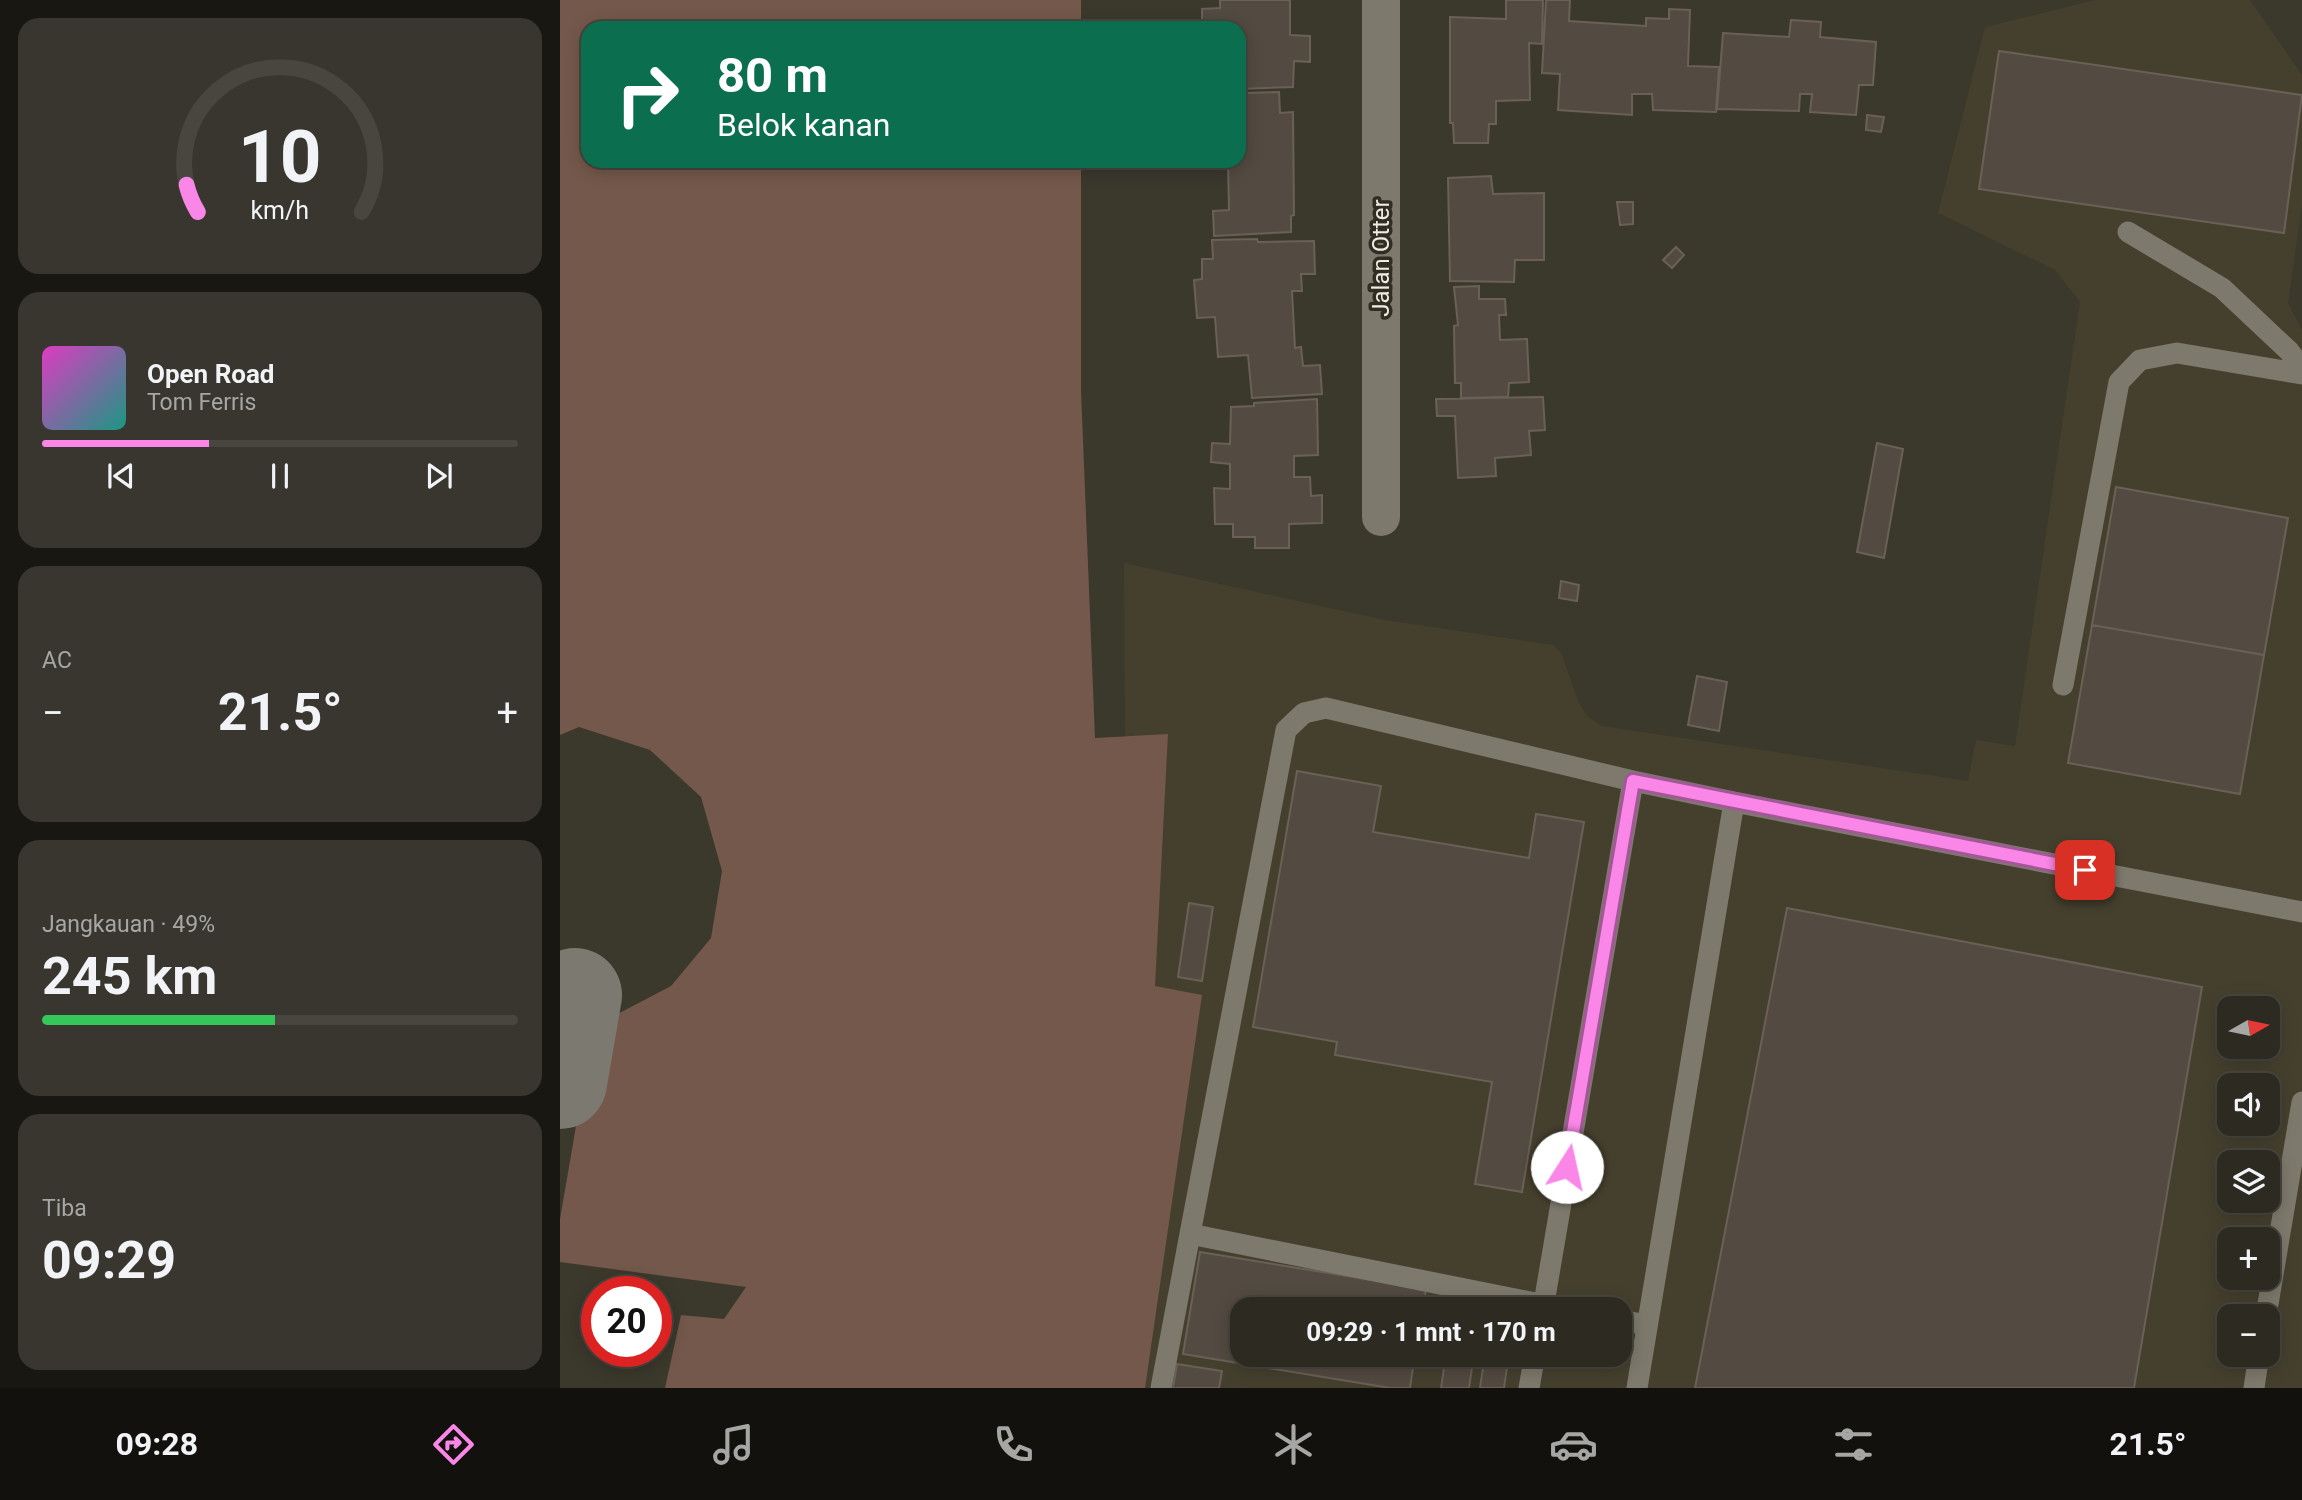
<!DOCTYPE html>
<html lang="id">
<head>
<meta charset="utf-8">
<style>
	:root { --surface:#2c2a21; --page:#38362e; --text:#f1f3f6; --muted:#a6a7a5; --line:#48463f; --accent:#fa87e7 }
	body { margin:0; font-family:Roboto,sans-serif; background:var(--page); color:var(--text); height:100vh; display:flex; flex-direction:column; font-size:26px; white-space:nowrap }
	* { box-sizing:border-box; margin:0 }
	p { font-size:23px; color:var(--muted) }
	.icon { flex:none; width:38px; height:38px; fill:none; stroke:currentColor; stroke-width:2; stroke-linecap:round; stroke-linejoin:round }
	.map { position:relative; flex:1; overflow:hidden }
	.details { display:flex; flex-direction:column; gap:18px; padding:18px; background:#181712; width:560px }
	.details>* { flex:none }
	.banner { position:absolute; left:21px; top:21px; width:665px; height:147px; border-radius:21px; box-shadow:0 4px 18px #0003,0 0 0 2px var(--line); background:#0b6e4f; color:#fff; overflow:hidden }
	.needle { width:46px; rotate:81deg }
	.controls { position:absolute; left:1657px; top:996px; display:grid; gap:14px }
	.controls a { display:grid; place-items:center; width:63px; height:63px; border-radius:14px; background:var(--surface); box-shadow:0 4px 18px #0003,0 0 0 2px var(--line); font-size:35px }
	.speed { position:absolute; left:21px; top:1276px; display:flex; gap:14px; font-size:35px; font-weight:700; text-align:center }
	.speed>* { display:grid; place-content:center; width:91px; height:91px; border-radius:50%; background:var(--surface); box-shadow:0 4px 18px #0003,0 0 0 2px var(--line); line-height:1 }
	.speed .limit { border:10px solid #d22; background:#fff; color:#111 }
	.pin { position:absolute; display:grid; place-items:center; width:60px; height:60px; color:#fff; margin:-30px; border-radius:14px; box-shadow:0 4px 10px #0006 }
	.me { position:absolute; width:77px; margin:-38px; rotate:10deg; stroke-linejoin:round; filter:drop-shadow(0 0 5px #0008) }
	.turn { display:flex; align-items:center; gap:24px; height:147px; padding:0 21px; font-size:32px }
	.turn .icon { width:91px; height:91px; stroke-width:2.5 }
	.turn b { display:block; font-size:49px; line-height:60px }
	.big { font-size:52px; font-weight:700; line-height:1.1 }
	.details .card { flex:1; display:flex; flex-direction:column; justify-content:center; gap:10px; min-width:0; padding:0 24px; border-radius:21px; background:var(--page) }
	.details .dial { align-items:center; gap:0 }
	.dial svg { height:182px; overflow:visible; fill:none; stroke:var(--line); stroke-width:7; stroke-linecap:round; text-anchor:middle }
	.dial text { fill:var(--text); stroke:none }
	.song { display:flex; align-items:center; gap:21px }
	.cover { width:84px; height:84px; border-radius:10px; background:linear-gradient(135deg,hsl(310 70% 55%),hsl(170 70% 35%)) }
	.played { height:7px; border-radius:4px; background:linear-gradient(90deg,var(--accent) 35%,var(--line) 35%) }
	.keys { display:flex; justify-content:space-around; direction:ltr }
	.heat { display:flex; justify-content:space-between; align-items:center; font-size:38px; direction:ltr }
	.charge { height:10px; border-radius:5px; background:linear-gradient(90deg,#34c759 49%,var(--line) 0) }
	.trip { position:absolute; left:670px; top:1297px; width:402px; height:70px; border-radius:21px; background:var(--surface); box-shadow:0 4px 18px #0003,0 0 0 2px var(--line); font-weight:700; line-height:70px; text-align:center }
	.menu { display:flex; height:112px; justify-content:space-around; align-items:center; background:#12110d; color:var(--muted) }
	.menu .icon { width:49px; height:49px }
	.menu .active { color:var(--accent) }
	.menu b { font-size:32px; color:var(--text) }
	main { display:flex; flex:1; min-height:0 }
	.map>svg:first-child { display:block }
</style>
</head>
<body>
<main>
<section class="details">
<div class="card dial"><svg viewBox="0 0 100 80">
<path d="M14 69A42 42 0 1 1 86 69"/>
<path d="M14 69A42 42 0 0 1 9 57" stroke="#fa87e7"/>
<text x="50" y="56" font-size="32" font-weight="700">10</text>
<text x="50" y="72" font-size="11">km/h</text>
</svg></div>
<div class="card">
<div class="song"><i class="cover"></i><div><b>Open Road</b><p>Tom Ferris</p></div></div>
<div class="played"></div>
<div class="keys"><svg class="icon" aria-label="previous" viewBox="0 0 24 24"><path d="M18 5L8 12l10 7zM5 5v14"/></svg><svg class="icon" aria-label="pause" viewBox="0 0 24 24"><path d="M8 5v14M16 5v14"/></svg><svg class="icon" aria-label="next" viewBox="0 0 24 24"><path d="M6 5l10 7-10 7zM19 5v14"/></svg></div>
</div>
<div class="card"><p>AC</p>
<div class="heat"><a>−</a><b class="big">21.5°</b><a>+</a></div>
</div>
<div class="card"><p>Jangkauan · 49%</p><b class="big">245 km</b><div class="charge"></div></div>
<div class="card"><p>Tiba</p><b class="big">09:29</b></div>
</section>
<div class="map">
<svg width="1742" height="1388" viewBox="0 0 1742 1388">
	<rect width="100%" height="100%" fill="#3b382c"/>
	<path fill="#45402e" fill-rule="evenodd" d="M 1535,0 L 1690,0 L 1742,75 L 1742,205 L 1728,303 L 1742,330 L 1742,1388 L 569,1388 L 564,563 L 825,620 L 993,645 L 1001,653 L 1019,703 L 1027,716 L 1042,726 L 1408,781 L 1416,740 L 1455,746 L 1520,302 L 1495,270 L 1378,213 L 1425,27 ZM 1670,1008 L 1708,1008 L 1708,1046 L 1670,1046 ZM 1670,1085 L 1708,1085 L 1708,1124 L 1670,1124 ZM 1670,1162 L 1708,1162 L 1708,1200 L 1670,1200 ZM 1670,1239 L 1708,1239 L 1708,1278 L 1670,1278 ZM 682,1309 L 1060,1309 L 1060,1354 L 682,1354 ZM 1670,1316 L 1708,1316 L 1708,1354 L 1670,1354 Z"/>
	<path fill="#74584b" d="M 0,0 L 521,0 L 521,28 L 28,28 L 28,161 L 521,161 L 521,390 L 535,738 L 608,734 L 595,986 L 642,995 L 585,1388 L 105,1388 L 121,1315 L 164,1319 L 186,1287 L 0,1262 L 0,1219 L 28,1056 L 50,1018 L 111,986 L 151,938 L 162,871 L 141,797 L 90,750 L 19,727 L 0,735 Z"/>
	<g fill="none" stroke-linecap="round" stroke-linejoin="round">
		<path stroke="#7c7a70" stroke-width="94" d="M 0,1082 L 15,995"/>
	</g>
	<path fill="#534a41" stroke="#6a6056" stroke-width="2" d="M 660,0 L 730,0 L 730,35 L 750,36 L 750,62 L 734,61 L 733,87 L 679,89 L 679,28 L 642,28 L 642,9 L 660,8 Z
		M 946,0 L 983,0 L 982,44 L 969,43 L 970,100 L 936,101 L 936,124 L 929,124 L 928,143 L 894,143 L 893,123 L 890,123 L 890,17 L 946,19 Z
		M 986,0 L 1010,0 L 1009,21 L 1086,26 L 1086,18 L 1109,19 L 1109,9 L 1130,10 L 1128,66 L 1159,67 L 1156,112 L 1093,110 L 1092,94 L 1072,94 L 1072,115 L 998,110 L 1000,74 L 982,73 Z
		M 1231,20 L 1261,22 L 1260,37 L 1316,42 L 1313,85 L 1299,85 L 1296,115 L 1250,112 L 1252,94 L 1240,94 L 1239,111 L 1157,109 L 1163,33 L 1229,37 Z
		M 1439,51 L 1742,95 L 1724,233 L 1419,189 Z
		M 719,92 L 720,113 L 733,112 L 734,215 L 731,216 L 731,232 L 654,236 L 653,211 L 669,210 L 668,163 L 657,163 L 657,161 L 679,161 L 679,106 L 685,105 L 685,93 Z
		M 1307,115 L 1324,117 L 1321,132 L 1306,130 Z
		M 931,176 L 933,194 L 984,193 L 984,260 L 955,260 L 954,282 L 890,281 L 888,178 Z
		M 1057,202 L 1073,202 L 1073,224 L 1060,225 Z
		M 697,239 L 698,242 L 754,241 L 755,274 L 741,274 L 742,291 L 732,291 L 735,348 L 741,347 L 743,366 L 760,365 L 762,394 L 692,398 L 688,355 L 658,357 L 655,317 L 637,318 L 634,280 L 642,279 L 642,259 L 653,259 L 652,240 Z
		M 1116,247 L 1124,255 L 1112,268 L 1103,260 Z
		M 919,286 L 919,299 L 945,299 L 946,315 L 939,315 L 940,340 L 967,339 L 969,382 L 949,383 L 948,397 L 901,398 L 901,383 L 895,383 L 894,326 L 898,325 L 894,287 Z
		M 983,397 L 985,430 L 969,431 L 971,455 L 935,458 L 936,476 L 898,478 L 895,416 L 877,416 L 876,399 Z
		M 757,399 L 758,455 L 734,456 L 734,477 L 750,477 L 751,496 L 762,495 L 762,523 L 729,524 L 729,548 L 695,548 L 695,537 L 673,537 L 673,524 L 655,524 L 654,488 L 670,489 L 670,464 L 651,462 L 652,443 L 670,444 L 671,407 L 694,406 L 694,403 Z
		M 1317,443 L 1343,449 L 1324,558 L 1297,552 Z
		M 1556,487 L 1728,518 L 1704,655 L 1532,625 Z
		M 1001,581 L 1019,585 L 1017,601 L 999,598 Z
		M 1532,625 L 1704,655 L 1680,794 L 1508,763 Z
		M 1137,676 L 1167,682 L 1159,731 L 1128,725 Z
		M 737,771 L 821,786 L 813,832 L 969,858 L 976,814 L 1024,822 L 962,1192 L 915,1184 L 932,1082 L 775,1055 L 777,1042 L 693,1027 Z
		M 629,903 L 653,907 L 642,981 L 618,977 Z
		M 1227,908 L 1642,987 L 1574,1388 L 1135,1388 Z
		M 640,1252 L 866,1289 L 863,1309 L 682,1309 L 682,1354 L 855,1354 L 850,1388 L 830,1388 L 623,1354 Z
		M 895,1298 L 923,1304 L 922,1309 L 893,1309 Z
		M 886,1354 L 914,1354 L 909,1388 L 881,1388 Z
		M 925,1354 L 949,1354 L 944,1388 L 920,1388 Z
		M 617,1364 L 662,1371 L 659,1388 L 613,1388 Z"/>
	<g fill="none" stroke-linecap="round" stroke-linejoin="round">
		<path stroke="#7d796c" stroke-width="21" d="M 1568,232 L 1662,288 L 1729,351 L 1742,368
			M 1503,685 L 1559,382 L 1580,360 L 1617,353 L 1742,374
			M 983,1309 L 1073,781
			M 1005,1309 L 630,1234 L 726,730 L 744,713 L 766,708 L 1073,781 L 1174,802
			M 1706,1316 L 1742,1102
			M 1060,1320 L 1087,1325
			M 601,1388 L 630,1234
			M 969,1388 L 975,1354
			M 1077,1388 L 1174,802 L 1742,912
			M 1694,1388 L 1699,1354"/>
		<path stroke="#7d796c" stroke-width="38" d="M 821,0 L 821,517"/>
	</g>
	<g fill="none" stroke-linecap="round" stroke-linejoin="round">
		<defs>
			<path id="route" d="M 1007,1167 L 1073,781 L 1525,870"/>
		</defs>
		<use href="#route" stroke="#a25896" stroke-width="18"/>
		<use href="#route" stroke="#fa87e7" stroke-width="12"/>
	</g>
	<g text-anchor="middle" stroke-width="7" stroke-linejoin="round" paint-order="stroke">
		<g font-size="24" fill="#edebe4" stroke="#312d22">
			<text transform="translate(821 258) rotate(-90)" y="8">Jalan Otter</text>
		</g>
	</g>
</svg>
<div class="controls">
<a><svg class="needle" viewBox="-14 -14 28 28"><path d="M0-13l5 13h-10z" fill="#e53935"/><path d="M0 13l5-13h-10z" fill="#a6a7a5"/></svg></a>
<a><svg class="icon" aria-label="sound" viewBox="0 0 24 24"><path d="M4 9h4l5-4v14l-5-4H4zM17 9q2 3 0 6"/></svg></a>
<a><svg class="icon" aria-label="layers" viewBox="0 0 24 24"><path d="M12 4l9 5-9 5-9-5zM3 14l9 5 9-5"/></svg></a>
<a>+</a>
<a>−</a>
</div>
<div class="speed"><div class="limit">20</div></div>
<div class="pin" style="left:1525px;top:870px;background:#d93025"><svg class="icon" aria-label="arrive" viewBox="0 0 24 24"><path d="M6 21V4h12l-3 4 3 4H6"/></svg></div>
<svg class="me" style="left:1007px;top:1167px" viewBox="-20 -20 40 40"><circle r="19" fill="#fff"/><path d="M0-13L10 11 0 6-10 11z" fill="#fa87e7"/></svg>
<div class="trip">09:29 · 1 mnt · 170 m</div>
<div class="banner">
<div class="turn"><svg class="icon" aria-label="right" viewBox="0 0 24 24"><path d="M7 20v-9h11M14 6l5 5-5 5"/></svg><div><b>80 m</b>Belok kanan</div></div>
</div>
</div>
</main>
<nav class="menu">
<b>09:28</b>
<svg class="icon active" aria-label="directions" viewBox="0 0 24 24"><path d="M12 3l9 9-9 9-9-9zM9 14v-3h6M13 9l2 2-2 2"/></svg>
<svg class="icon" aria-label="music" viewBox="0 0 24 24"><path d="M9 18V5l10-2v13"/><circle cx="6" cy="18" r="3"/><circle cx="16" cy="16" r="3"/></svg>
<svg class="icon" aria-label="phone" viewBox="0 0 24 24"><path d="M5 4h4l2 5-3 2q2 4 5 5l2-3 5 2v4C11 20 4 13 5 4z"/></svg>
<svg class="icon" aria-label="climate" viewBox="0 0 24 24"><path d="M12 3v18M4 7l16 10M4 17L20 7"/></svg>
<svg class="icon" aria-label="car" viewBox="0 0 24 24"><path d="M5 17H2v-5l4-1 3-4h7l3 4 3 1v5h-3M9 17h6M6 11h13"/><circle cx="7" cy="17" r="2"/><circle cx="17" cy="17" r="2"/></svg>
<svg class="icon" aria-label="filters" viewBox="0 0 24 24"><path d="M4 7h16M4 17h16"/><circle cx="9" cy="7" r="2"/><circle cx="15" cy="17" r="2"/></svg>
<b>21.5°</b>
</nav>
</body>
</html>
